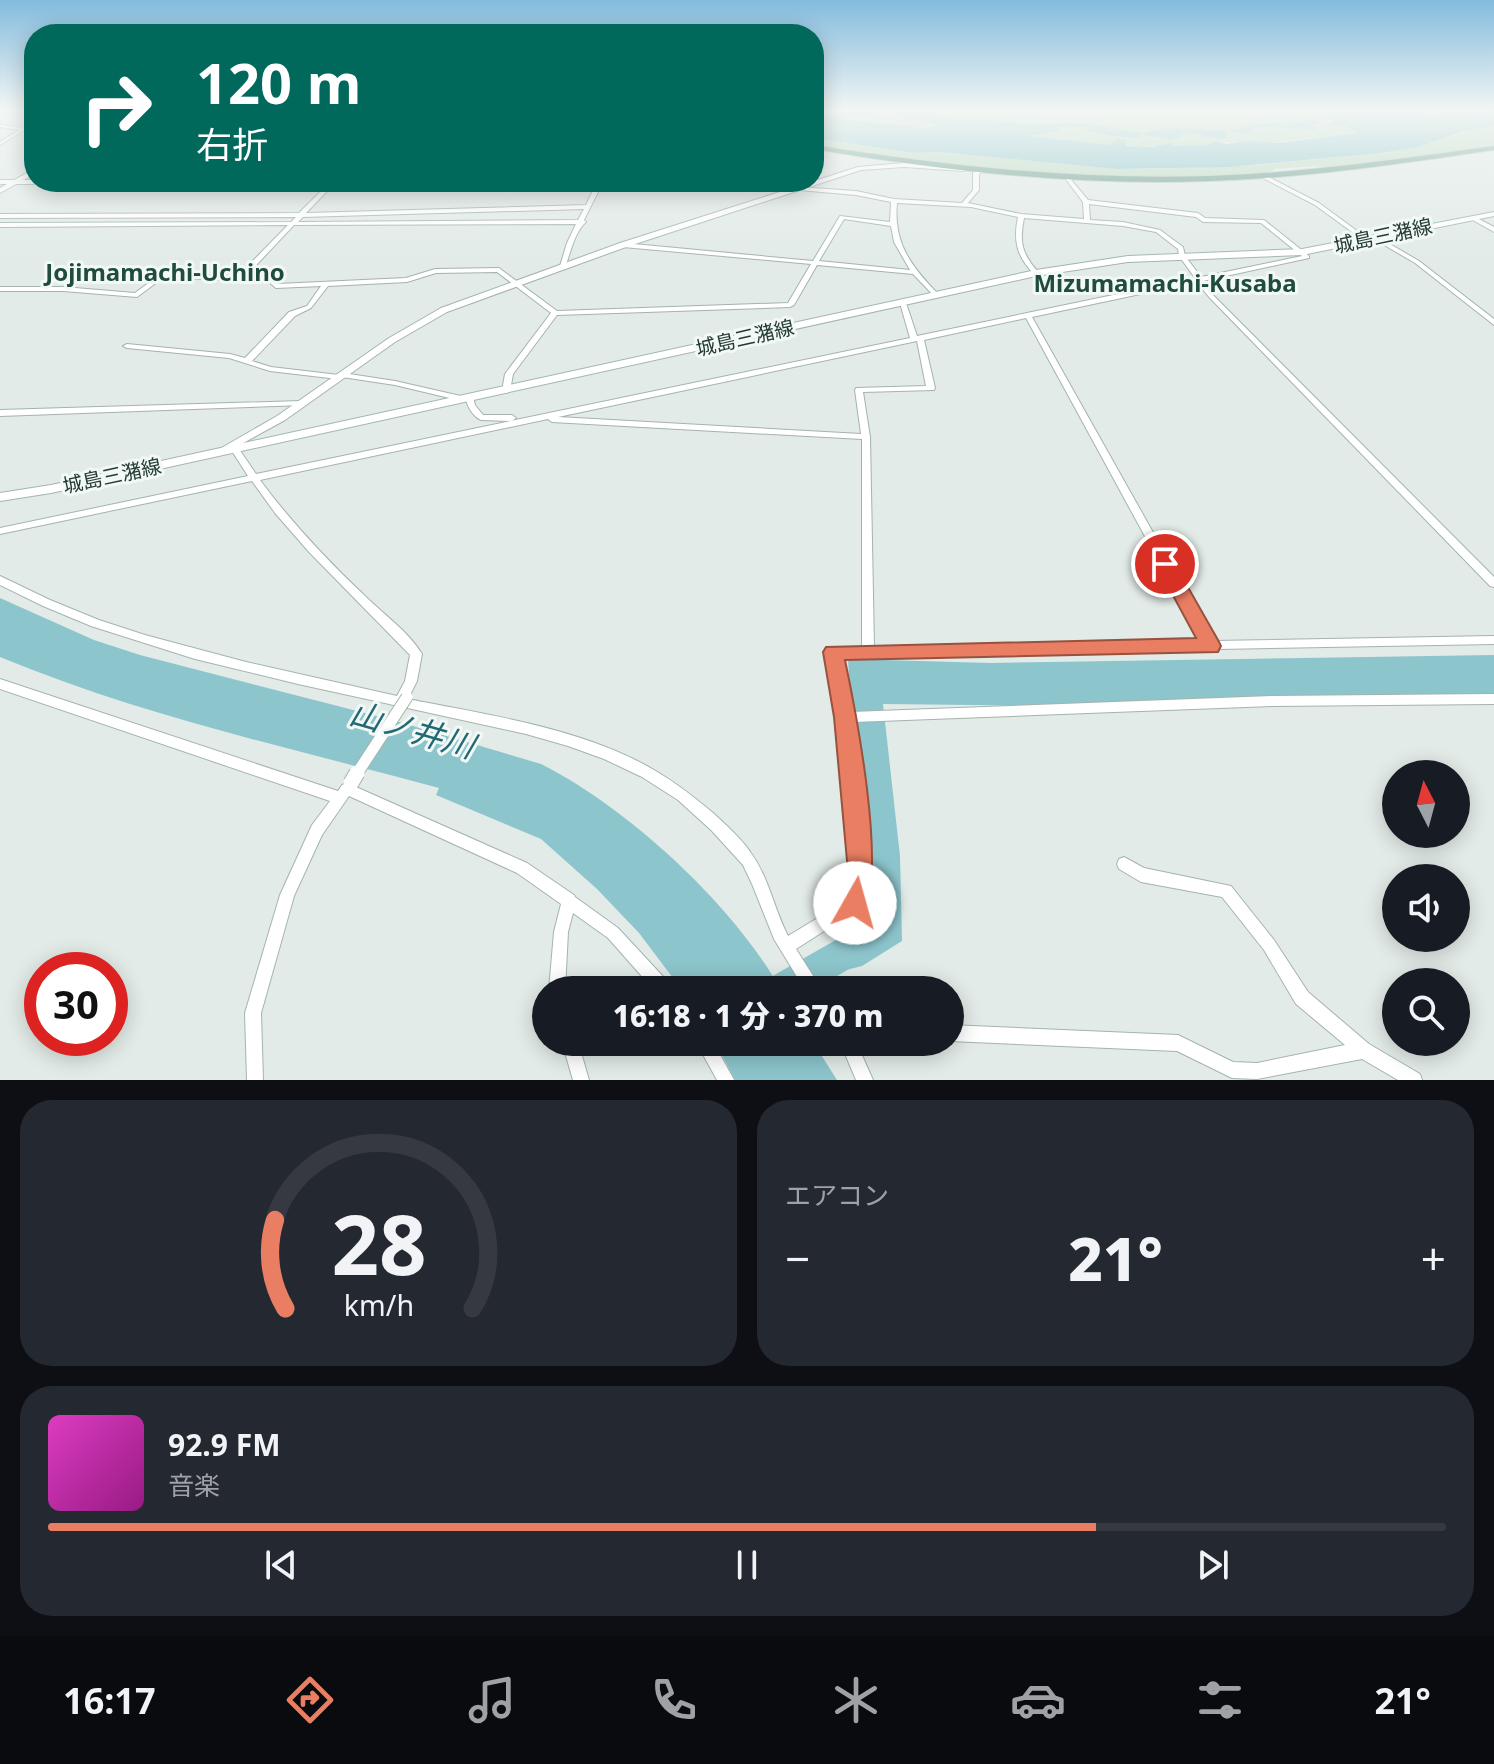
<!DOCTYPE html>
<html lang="ja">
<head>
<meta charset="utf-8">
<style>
	:root { --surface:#171b24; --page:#242831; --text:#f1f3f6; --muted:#9ea1a6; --line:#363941; --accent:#e97e62 }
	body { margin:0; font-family:"Noto Sans","Noto Sans JP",sans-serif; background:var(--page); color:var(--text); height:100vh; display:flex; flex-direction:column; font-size:30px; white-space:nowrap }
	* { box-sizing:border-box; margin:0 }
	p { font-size:26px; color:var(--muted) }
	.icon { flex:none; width:44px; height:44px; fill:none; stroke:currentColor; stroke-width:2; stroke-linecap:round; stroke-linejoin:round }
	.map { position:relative; height:1080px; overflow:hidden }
	.sheet { display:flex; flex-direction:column; gap:20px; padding:20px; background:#0d0f14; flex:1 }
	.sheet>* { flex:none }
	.banner { position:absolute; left:24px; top:24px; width:800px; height:168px; border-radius:32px; box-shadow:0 4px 20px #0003; background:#00695c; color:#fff; overflow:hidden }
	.needle { width:52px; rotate:354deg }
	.controls { position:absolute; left:1382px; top:760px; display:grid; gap:16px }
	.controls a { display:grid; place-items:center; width:88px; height:88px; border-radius:50%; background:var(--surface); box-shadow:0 4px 20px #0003; font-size:40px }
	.speed { position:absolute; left:24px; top:952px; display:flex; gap:16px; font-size:40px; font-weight:700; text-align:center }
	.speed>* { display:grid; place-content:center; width:104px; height:104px; border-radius:50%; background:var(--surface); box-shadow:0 4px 20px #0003; line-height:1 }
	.speed .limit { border:12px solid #d22; background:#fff; color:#111 }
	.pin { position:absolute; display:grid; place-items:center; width:68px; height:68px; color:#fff; margin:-34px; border:4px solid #fff; border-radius:50%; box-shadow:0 2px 8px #0007 }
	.me { position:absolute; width:88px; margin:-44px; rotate:7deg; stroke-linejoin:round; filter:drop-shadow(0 0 6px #0008) }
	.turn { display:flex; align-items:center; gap:28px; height:168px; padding:0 40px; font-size:36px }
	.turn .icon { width:104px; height:104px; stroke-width:2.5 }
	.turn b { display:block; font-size:56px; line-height:68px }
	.big { font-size:60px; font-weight:800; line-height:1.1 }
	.sheet .widget { flex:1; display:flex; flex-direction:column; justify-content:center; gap:12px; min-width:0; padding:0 28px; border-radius:32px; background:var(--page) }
	.sheet .dial { align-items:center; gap:0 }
	.dial svg { height:208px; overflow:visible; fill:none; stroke:var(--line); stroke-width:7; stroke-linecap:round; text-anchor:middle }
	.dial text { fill:var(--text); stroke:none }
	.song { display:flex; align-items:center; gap:24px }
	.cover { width:96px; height:96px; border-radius:12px; background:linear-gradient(135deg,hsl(310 70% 55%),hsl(310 70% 35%)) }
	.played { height:8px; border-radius:4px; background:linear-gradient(90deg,var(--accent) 75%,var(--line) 75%) }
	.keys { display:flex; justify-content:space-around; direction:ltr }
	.heat { display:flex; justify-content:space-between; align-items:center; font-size:44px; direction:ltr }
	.sheet .tiles { flex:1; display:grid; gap:20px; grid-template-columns:1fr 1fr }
	.widget:last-child { grid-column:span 2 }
	.trip { position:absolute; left:532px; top:976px; width:432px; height:80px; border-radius:40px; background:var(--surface); box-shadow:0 4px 20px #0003; font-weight:800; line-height:80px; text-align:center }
	.tab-bar { display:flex; height:128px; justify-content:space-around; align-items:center; background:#090b0e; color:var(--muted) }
	.tab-bar .icon { width:56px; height:56px }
	.tab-bar .selected { color:var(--accent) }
	.tab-bar b { font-size:36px; color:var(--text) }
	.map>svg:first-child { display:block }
</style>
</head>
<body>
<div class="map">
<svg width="1494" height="1080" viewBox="0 0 1494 1080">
	<rect width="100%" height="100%" fill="#e2ebe7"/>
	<path fill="#bcdbc3" d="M 866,111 L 969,111 L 1055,117 L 981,111 L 1246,111 L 1069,117 L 1090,117 L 1316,111 L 1323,112 L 1341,126 L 1353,127 L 1357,133 L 1260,144 L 1215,141 L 1209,145 L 1169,146 L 1169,143 C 1151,147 1133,151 1118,139 L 1111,145 L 1032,138 L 1009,131 L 961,131 L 940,126 L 926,128 L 849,120 L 848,113 Z
		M 1481,126 L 1494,126 L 1494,146 L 1328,168 L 1314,166 L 1274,169 L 1272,173 C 1211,176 1149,180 1088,177 C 996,171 905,159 814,145 L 814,138 L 825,140 L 822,143 L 826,140 L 915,153 L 940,152 L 1117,169 L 1152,169 L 1257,165 L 1380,153 L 1419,147 Z"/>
	<path fill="#8dc5cd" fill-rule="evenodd" d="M 833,111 L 871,111 L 872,114 C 864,117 855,113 848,118 L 849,120 L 926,128 L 937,126 L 929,122 L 894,116 L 892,111 L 1029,124 L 1084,123 L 1142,133 L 1166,128 L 1231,131 L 1251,125 L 1300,122 L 1322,115 L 1323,111 L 1414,111 L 1422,115 L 1494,111 L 1494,126 L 1464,131 L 1419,147 L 1380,153 L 1228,167 L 1117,169 L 940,152 L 915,153 L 827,140 L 821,143 L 824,140 L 814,138 L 814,113 L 824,117 L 841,116 ZM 1323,116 L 1335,123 L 1324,125 L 1346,126 L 1357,133 L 1278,143 L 1248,141 L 1227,144 L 1215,141 L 1208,145 L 1171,146 L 1173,144 L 1169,143 L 1152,147 L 1127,146 L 1124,140 L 1117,139 L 1110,145 L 1026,136 L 1060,131 L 1057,129 L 1058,126 L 1091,127 L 1087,131 C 1105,134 1121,139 1140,137 L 1140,134 L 1172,140 L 1186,133 L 1204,134 L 1200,136 L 1225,139 L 1226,134 L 1223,132 L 1252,133 L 1250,128 L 1256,126 L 1314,130 L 1317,128 L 1309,124 L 1319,123 L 1316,118 Z
		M 0,598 L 94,640 L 140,655 L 396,721 L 541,764 C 627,807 734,905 781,990 L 682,990 L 639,933 L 597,889 L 541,839 L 436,795 L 439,788 C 291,748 142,716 0,657 Z
		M 1494,655 L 1494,697 L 1070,706 L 883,704 L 900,856 L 902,941 L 862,966 L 842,971 L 826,948 L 863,920 L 848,659 L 991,663 Z
		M 715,1042 L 813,1042 L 837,1080 L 735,1080 Z"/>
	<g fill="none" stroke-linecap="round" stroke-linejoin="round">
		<path fill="#8dc5cd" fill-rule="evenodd" d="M 857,928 L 869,933 L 874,945 L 869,957 L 814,990 L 764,990 L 769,978 Z"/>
		<defs>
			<path id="minor" d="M 0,125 L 34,129 L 34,131 L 24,130 L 0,145 L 0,142 L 19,130 L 0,127 Z
				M 980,169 L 983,171 L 979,174 L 979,190 L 968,203 L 1021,214 L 1084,219 L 1083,202 L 1065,178 L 1068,176 L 1088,200 L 1198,213 L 1205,218 L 1264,220 L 1309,256 L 1309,258 L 1203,281 L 1213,295 L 1494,577 L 1494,587 L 1490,586 L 1209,297 L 1197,282 L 1032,317 L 1214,641 L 1494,636 L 1494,644 L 840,656 L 851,712 L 1272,696 L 1494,694 L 1494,704 L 1272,706 L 853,722 L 868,872 L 860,908 L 796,949 L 822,990 L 805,990 L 774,939 L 752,884 L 743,865 L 711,830 L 678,800 L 642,777 L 604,759 L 568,746 L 526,734 L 298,684 L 195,659 L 91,626 L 43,606 L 0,585 L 0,576 L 50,600 L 99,620 L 145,635 L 246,662 L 397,696 L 405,681 L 410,655 L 309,552 L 275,513 L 252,481 L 0,534 L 0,528 L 248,476 L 230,448 L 234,445 L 237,446 L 256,474 L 910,338 L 900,303 L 903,301 L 906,303 L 917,336 L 1195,278 L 1179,256 L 1178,249 L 1156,232 L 1123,226 L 1024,218 C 1019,243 1022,254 1039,273 L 1034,274 C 1017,257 1013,241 1018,217 L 971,207 L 897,203 C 893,244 912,267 939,295 L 939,297 L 935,297 L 913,274 L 817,265 L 794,305 L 790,307 L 557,315 L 513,374 L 510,391 L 506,393 L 502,391 L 505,374 L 551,313 L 497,272 L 436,273 L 407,282 L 328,286 L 311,308 L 295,316 L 252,361 L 271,367 L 339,375 L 343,373 L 395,381 L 465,397 L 466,399 L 467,396 L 473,396 L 475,405 L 483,415 L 512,415 L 516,418 L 512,421 L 481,420 C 474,417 467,407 466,399 L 462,401 L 395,385 L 342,377 L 338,379 L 270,371 L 229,358 L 127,348 L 123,346 L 127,344 L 230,354 L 245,358 L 289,312 L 307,306 L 321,286 L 276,288 L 269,282 L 164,277 L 137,297 L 63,291 L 0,291 L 0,287 L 63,287 L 135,293 L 162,273 L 238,276 L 288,225 L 0,227 L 0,223 L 291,222 L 296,217 L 0,218 L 0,214 L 299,213 L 328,184 L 142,184 L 139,182 L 460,182 L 457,184 L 334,184 L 306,213 L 586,205 L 597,182 L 603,182 L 584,220 L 586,222 C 574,233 571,252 565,267 L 560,266 L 567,243 L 576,224 L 294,225 L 245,277 L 271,278 L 278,284 L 406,278 L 435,269 L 499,268 L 557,311 L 788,303 L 811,264 L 623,247 L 620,245 L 623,243 L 813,261 L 840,216 L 890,222 L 891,202 L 856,195 L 799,190 L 797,189 L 797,187 L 856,191 L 894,199 L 962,203 L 973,190 L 973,173 ZM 1089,204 L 1196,217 L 1203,222 L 1261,223 L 1302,256 L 1201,277 L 1185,256 L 1183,247 L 1160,230 L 1123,222 L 1090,220 ZM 584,209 L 578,220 L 298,222 L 303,217 ZM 844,219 L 891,226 L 894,242 L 910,270 L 819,261 ZM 1026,318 L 1202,641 L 874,647 L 870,437 L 863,392 L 934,390 L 935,388 L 924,340 ZM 917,341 L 926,386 L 856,388 L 855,390 L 861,434 L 558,417 ZM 548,419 L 552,422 L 862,439 L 862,647 L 833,647 L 829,649 L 827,652 L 840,717 L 854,872 L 849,899 L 788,936 C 774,909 769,878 751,853 C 741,838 726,825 713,813 C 694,797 675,782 654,770 C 583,728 488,715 408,699 L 417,681 L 422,654 C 408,631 384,615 365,596 C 327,560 291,522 260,480 Z
				M 1263,174 L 1319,203 L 1368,239 L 1363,240 L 1315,205 L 1261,177 L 1260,176 Z
				M 0,180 L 34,180 L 34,182 L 37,182 L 34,184 L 0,184 Z
				M 1471,217 L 1475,217 L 1494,227 L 1494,232 L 1471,219 Z
				M 1376,236 L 1419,261 L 1494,319 L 1494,325 L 1415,263 L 1374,239 L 1373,238 Z
				M 301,401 L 305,403 L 304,405 L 0,416 L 0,410 Z
				M 0,679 L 338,791 L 342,785 L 347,783 L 527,863 L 574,895 L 575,897 L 618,928 L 670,984 L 672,990 L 654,990 L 608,938 L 573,913 L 568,932 L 565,990 L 549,990 L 554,932 L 561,904 L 517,873 L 349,796 L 322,835 L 294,896 L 261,1013 L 263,1080 L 247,1080 L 245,1013 L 280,895 L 312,825 L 330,801 L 0,689 Z
				M 1124,857 L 1144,868 L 1231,886 L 1274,940 L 1308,992 L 1369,1044 L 1420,1074 L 1422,1080 L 1398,1080 L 1362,1059 L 1257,1079 L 1232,1078 L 1177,1051 L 950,1041 L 950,1025 L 1178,1035 L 1233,1062 L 1257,1063 L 1345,1045 L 1296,1004 L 1264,950 L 1222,897 L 1141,882 L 1119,869 L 1117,864 L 1119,859 Z
				M 562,1042 L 578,1042 L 589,1080 L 573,1080 Z
				M 696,1042 L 713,1042 L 734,1080 L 717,1080 Z
				M 840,1042 L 856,1042 L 873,1080 L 856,1080 Z"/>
			<path id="tertiary" d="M 904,163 L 963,167 L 966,169 L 963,171 L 904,167 L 861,170 L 626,247 L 447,312 L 395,342 L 285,420 L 227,452 L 219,452 L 218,450 L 277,416 L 389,338 L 441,308 L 620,243 L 858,167 Z"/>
			<path id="secondary" d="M 34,169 L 34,174 L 0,193 L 0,188 Z
				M 1494,212 L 1494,216 L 1302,255 L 1128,262 L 1036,276 L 51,493 L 0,501 L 0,493 L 51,485 L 1036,270 L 1128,256 L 1302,249 Z"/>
			<path id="primary" d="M 814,145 C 945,166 1076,180 1209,176 C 1305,173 1399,159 1494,146 L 1494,150 C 1399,164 1305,178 1209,181 C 1076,186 945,171 814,149 Z"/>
		</defs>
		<use href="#minor" stroke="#a5b3ae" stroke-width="2"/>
		<use href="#tertiary" stroke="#a5b3ae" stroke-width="2"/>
		<use href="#secondary" stroke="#a1b6ae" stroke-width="2"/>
		<use href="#primary" stroke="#c1c8c6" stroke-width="2"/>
		<use href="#minor" fill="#fff" fill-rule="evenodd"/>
		<use href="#tertiary" fill="#fff" fill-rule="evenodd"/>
		<use href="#secondary" fill="#fff" fill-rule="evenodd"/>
		<use href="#primary" fill="#699e8e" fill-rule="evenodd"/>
		<defs>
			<path id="minor-bridge-far1" d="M 356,775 L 407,697"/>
			<path id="minor-bridge" d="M 351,783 L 357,773"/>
		</defs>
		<use href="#minor-bridge-far1" stroke="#a5b3ae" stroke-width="13" stroke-linecap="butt"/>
		<use href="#minor-bridge" stroke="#a5b3ae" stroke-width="17" stroke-linecap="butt"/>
		<use href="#minor-bridge-far1" stroke="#fff" stroke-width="11"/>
		<use href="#minor-bridge" stroke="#fff" stroke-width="15"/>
	</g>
	<linearGradient id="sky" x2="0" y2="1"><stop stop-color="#83bbdd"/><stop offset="0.42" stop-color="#f2f6f4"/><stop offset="1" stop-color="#f2f6f4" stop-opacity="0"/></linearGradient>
	<rect width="1494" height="262" fill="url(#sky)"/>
	<path fill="#e97e62" stroke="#975240" stroke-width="2" d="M 1165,557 L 1172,559 L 1218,640 L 1221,646 L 1218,652 L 845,660 C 857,717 885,862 865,912 L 855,916 L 846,912 L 842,903 L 848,872 L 834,717 L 823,652 L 826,647 L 1196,638 L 1156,564 Z"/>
	<g text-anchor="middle" stroke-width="6" stroke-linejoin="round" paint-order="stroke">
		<g font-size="20" fill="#233b34" stroke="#f2f8f5">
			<text transform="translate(1383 236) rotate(-12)" y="7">城島三潴線</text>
			<text transform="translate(745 338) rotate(-13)" y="7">城島三潴線</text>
			<text transform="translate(112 476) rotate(-12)" y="7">城島三潴線</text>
		</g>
		<g font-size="24" font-weight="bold" fill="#204c3f" stroke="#f2f8f5">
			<text x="165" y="281">Jojimamachi-Uchino</text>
			<text x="1165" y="292">Mizumamachi-Kusaba</text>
		</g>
		<g font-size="32" font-style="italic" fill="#216973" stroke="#f2f8f5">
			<text transform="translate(412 730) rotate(16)" y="11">山ノ井川</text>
		</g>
	</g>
</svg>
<div class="controls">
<a><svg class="needle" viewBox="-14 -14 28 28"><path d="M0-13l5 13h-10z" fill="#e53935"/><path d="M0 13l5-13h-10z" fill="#9ea1a6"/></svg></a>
<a><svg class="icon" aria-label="sound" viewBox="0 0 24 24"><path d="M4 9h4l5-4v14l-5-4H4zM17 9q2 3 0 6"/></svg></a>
<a><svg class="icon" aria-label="search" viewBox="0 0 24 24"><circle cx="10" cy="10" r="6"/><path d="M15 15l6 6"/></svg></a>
</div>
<div class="speed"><div class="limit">30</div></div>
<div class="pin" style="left:1165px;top:564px;background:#d93025"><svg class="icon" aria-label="arrive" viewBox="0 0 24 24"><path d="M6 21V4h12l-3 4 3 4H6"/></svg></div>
<svg class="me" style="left:855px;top:903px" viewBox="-20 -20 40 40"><circle r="19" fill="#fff"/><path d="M0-13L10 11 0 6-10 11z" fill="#e97e62"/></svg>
<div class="trip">16:18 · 1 分 · 370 m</div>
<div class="banner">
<div class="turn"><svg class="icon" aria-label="right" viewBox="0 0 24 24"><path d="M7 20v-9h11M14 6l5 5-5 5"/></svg><div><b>120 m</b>右折</div></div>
</div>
</div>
<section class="sheet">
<div class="tiles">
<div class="widget dial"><svg viewBox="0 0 100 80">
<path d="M14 69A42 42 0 1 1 86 69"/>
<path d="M14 69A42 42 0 0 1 10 35" stroke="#e97e62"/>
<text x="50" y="56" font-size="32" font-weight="700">28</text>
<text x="50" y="72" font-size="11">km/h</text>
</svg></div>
<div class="widget"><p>エアコン</p>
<div class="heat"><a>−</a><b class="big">21°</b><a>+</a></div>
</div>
<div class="widget">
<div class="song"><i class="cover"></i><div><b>92.9 FM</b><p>音楽</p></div></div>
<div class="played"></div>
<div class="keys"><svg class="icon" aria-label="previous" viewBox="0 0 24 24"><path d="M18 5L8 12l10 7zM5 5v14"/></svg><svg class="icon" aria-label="pause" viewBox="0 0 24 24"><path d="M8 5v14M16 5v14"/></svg><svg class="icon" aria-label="next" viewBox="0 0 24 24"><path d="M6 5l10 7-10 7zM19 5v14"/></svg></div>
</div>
</div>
</section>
<nav class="tab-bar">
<b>16:17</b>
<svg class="icon selected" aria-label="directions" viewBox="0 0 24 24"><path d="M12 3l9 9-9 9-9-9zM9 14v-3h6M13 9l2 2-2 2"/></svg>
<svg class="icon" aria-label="music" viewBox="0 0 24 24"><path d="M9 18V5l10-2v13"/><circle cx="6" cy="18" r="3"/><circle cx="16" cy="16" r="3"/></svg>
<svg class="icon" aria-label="phone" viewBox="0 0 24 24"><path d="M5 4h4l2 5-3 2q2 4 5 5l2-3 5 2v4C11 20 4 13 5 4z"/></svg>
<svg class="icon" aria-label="climate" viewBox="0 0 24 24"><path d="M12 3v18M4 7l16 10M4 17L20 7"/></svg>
<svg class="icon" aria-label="car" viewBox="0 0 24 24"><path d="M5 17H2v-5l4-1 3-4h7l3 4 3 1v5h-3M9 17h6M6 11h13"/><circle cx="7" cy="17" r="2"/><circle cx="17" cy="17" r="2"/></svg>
<svg class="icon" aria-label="filters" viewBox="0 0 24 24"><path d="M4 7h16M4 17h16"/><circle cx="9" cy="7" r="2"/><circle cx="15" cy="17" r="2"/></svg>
<b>21°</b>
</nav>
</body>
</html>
